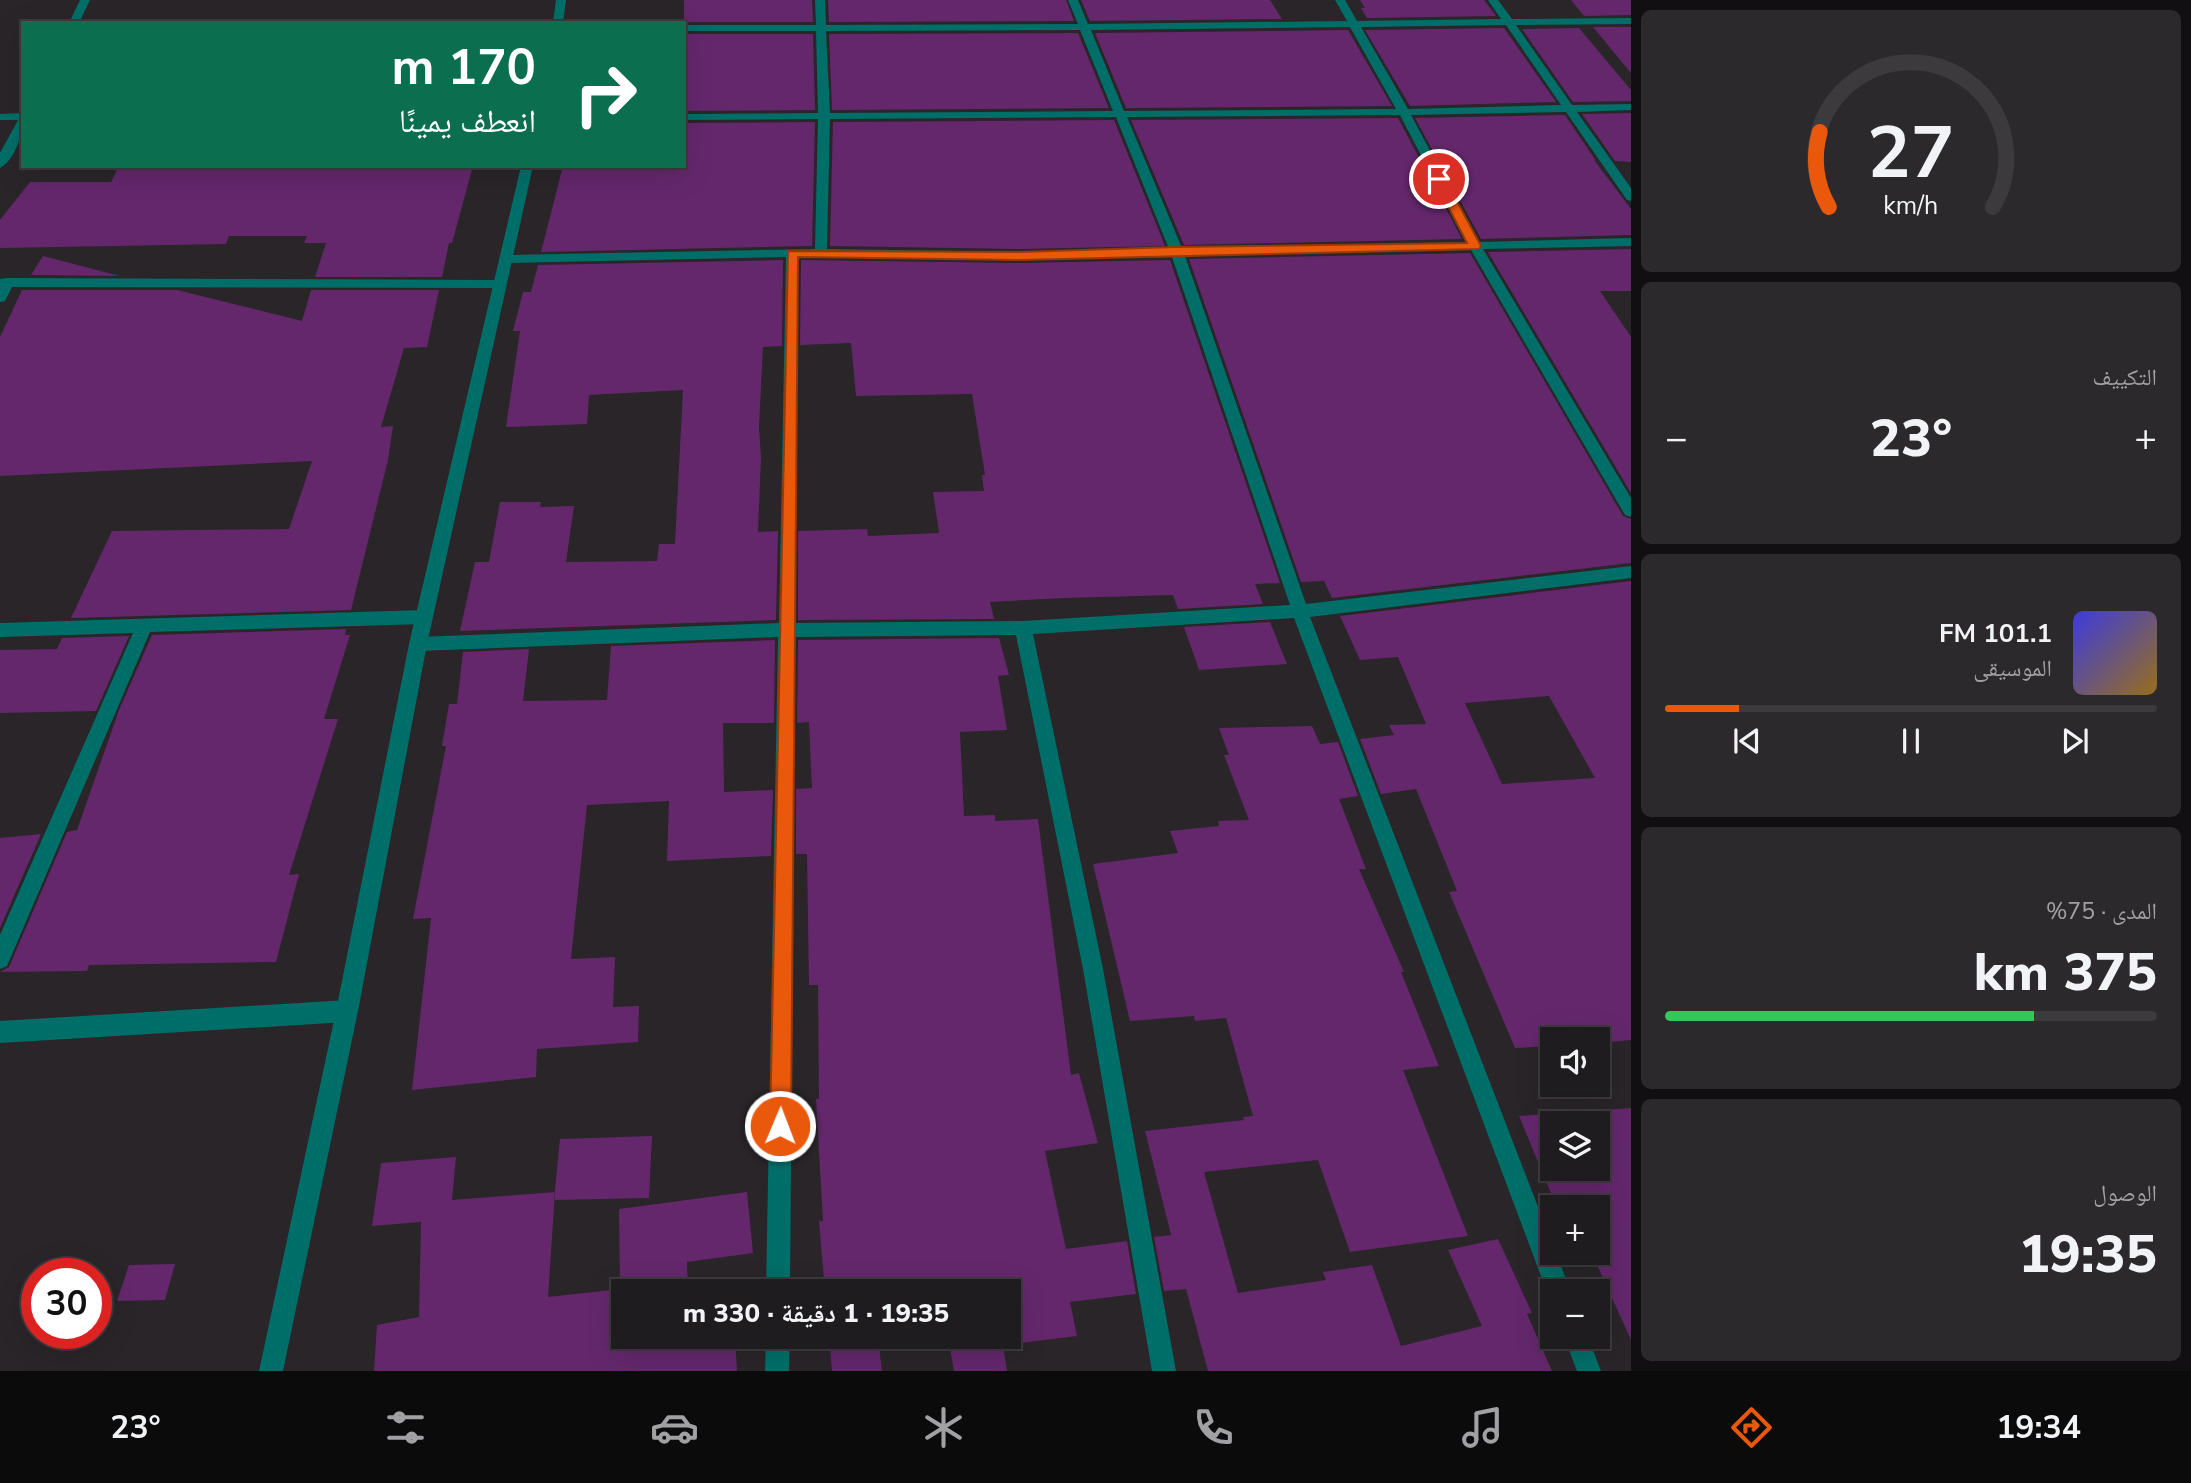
<!DOCTYPE html>
<html lang="ar">
<head>
<meta charset="utf-8">
<style>
	:root { --surface:#1f1c1f; --page:#2c292c; --text:#f1f3f6; --muted:#a1a1a4; --line:#3c3a3d; --accent:#ea580c }
	body { margin:0; font-family:"Nunito Sans","Noto Naskh Arabic",sans-serif; background:var(--page); color:var(--text); direction:rtl; height:100vh; display:flex; flex-direction:column; font-size:26px; white-space:nowrap }
	* { box-sizing:border-box; margin:0 }
	p { font-size:23px; color:var(--muted) }
	.icon { flex:none; width:38px; height:38px; fill:none; stroke:currentColor; stroke-width:2; stroke-linecap:round; stroke-linejoin:round }
	.map { position:relative; flex:1; overflow:hidden; direction:ltr }
	.details { display:flex; flex-direction:column; gap:10px; padding:10px; background:#110f11; width:560px }
	.details>* { flex:none }
	.hud { position:absolute; left:21px; top:21px; width:665px; height:147px; border-radius:0px; box-shadow:0 7px 28px #0002,0 0 0 2px var(--line); direction:rtl; background:#0b6e4f; color:#fff; overflow:hidden }
	.buttons { position:absolute; left:1540px; top:1027px; display:grid; gap:14px }
	.buttons a { display:grid; place-items:center; width:70px; height:70px; border-radius:0px; background:var(--surface); box-shadow:0 7px 28px #0002,0 0 0 2px var(--line); font-size:35px }
	.speed { position:absolute; left:21px; top:1258px; display:flex; gap:14px; font-size:35px; font-weight:700; text-align:center }
	.speed>* { display:grid; place-content:center; width:91px; height:91px; border-radius:50%; background:var(--surface); box-shadow:0 7px 28px #0002,0 0 0 2px var(--line); line-height:1 }
	.speed .limit { border:10px solid #d22; background:#fff; color:#111 }
	.pin { position:absolute; display:grid; place-items:center; width:60px; height:60px; color:#fff; margin:-30px; border:4px solid #fff; border-radius:50%; box-shadow:0 2px 7px #0007 }
	.me { position:absolute; width:77px; margin:-38px; rotate:1deg; stroke-linejoin:round; filter:drop-shadow(0 0 5px #0008) }
	.turn { display:flex; align-items:center; gap:24px; height:147px; padding:0 35px; font-size:32px }
	.turn .icon { width:91px; height:91px; stroke-width:2.5 }
	.turn b { display:block; font-size:49px; line-height:60px }
	.big { font-size:52px; font-weight:800; line-height:1.1 }
	.details .widget { flex:1; display:flex; flex-direction:column; justify-content:center; gap:10px; min-width:0; padding:0 24px; border-radius:10px; background:var(--page) }
	.details .dial { align-items:center; gap:0 }
	.dial svg { height:182px; overflow:visible; fill:none; stroke:var(--line); stroke-width:7; stroke-linecap:round; text-anchor:middle }
	.dial text { fill:var(--text); stroke:none }
	.song { display:flex; align-items:center; gap:21px }
	.cover { width:84px; height:84px; border-radius:10px; background:linear-gradient(135deg,hsl(240 70% 55%),hsl(40 70% 35%)) }
	.played { height:7px; border-radius:4px; background:linear-gradient(90deg,var(--accent) 15%,var(--line) 15%) }
	.keys { display:flex; justify-content:space-around; direction:ltr }
	.heat { display:flex; justify-content:space-between; align-items:center; font-size:38px; direction:ltr }
	.charge { height:10px; border-radius:5px; background:linear-gradient(90deg,#34c759 75%,var(--line) 0) }
	.trip { position:absolute; left:611px; top:1279px; width:410px; height:70px; border-radius:0px; background:var(--surface); box-shadow:0 7px 28px #0002,0 0 0 2px var(--line); font-weight:800; line-height:70px; text-align:center; direction:rtl }
	.tab-bar { display:flex; height:112px; justify-content:space-around; align-items:center; background:#0c0b0c; color:var(--muted) }
	.tab-bar .icon { width:49px; height:49px }
	.tab-bar .on { color:var(--accent) }
	.tab-bar b { font-size:32px; color:var(--text) }
	main { display:flex; flex:1; min-height:0 }
	.map>svg:first-child { display:block }
</style>
</head>
<body>
<main>
<section class="details">
<div class="widget dial"><svg viewBox="0 0 100 80">
<path d="M14 69A42 42 0 1 1 86 69"/>
<path d="M14 69A42 42 0 0 1 10 36" stroke="#ea580c"/>
<text x="50" y="56" font-size="32" font-weight="700">27</text>
<text x="50" y="72" font-size="11">km/h</text>
</svg></div>
<div class="widget"><p>التكييف</p>
<div class="heat"><a>−</a><b class="big">23°</b><a>+</a></div>
</div>
<div class="widget">
<div class="song"><i class="cover"></i><div><b>101.1 FM</b><p>الموسيقى</p></div></div>
<div class="played"></div>
<div class="keys"><svg class="icon" aria-label="previous" viewBox="0 0 24 24"><path d="M18 5L8 12l10 7zM5 5v14"/></svg><svg class="icon" aria-label="pause" viewBox="0 0 24 24"><path d="M8 5v14M16 5v14"/></svg><svg class="icon" aria-label="next" viewBox="0 0 24 24"><path d="M6 5l10 7-10 7zM19 5v14"/></svg></div>
</div>
<div class="widget"><p>المدى · 75%</p><b class="big">375 km</b><div class="charge"></div></div>
<div class="widget"><p>الوصول</p><b class="big">19:35</b></div>
</section>
<div class="map">
<svg width="1631" height="1371" viewBox="0 0 1631 1371">
	<rect width="100%" height="100%" fill="#292529"/>
	<path fill="#64276c" fill-rule="evenodd" d="M 684,0 L 812,0 L 813,22 L 684,22 Z
		M 828,0 L 1066,0 L 1074,21 L 829,22 Z
		M 1081,0 L 1270,0 L 1282,19 L 1090,21 Z
		M 1360,0 L 1484,0 L 1496,16 L 1367,18 L 1361,8 L 1365,8 Z
		M 1571,0 L 1631,0 L 1631,15 L 1584,16 Z
		M 1593,27 L 1631,27 L 1631,73 Z
		M 1504,28 L 1556,102 L 1410,106 L 1365,30 Z
		M 1579,28 L 1631,90 L 1631,101 L 1573,102 L 1522,29 Z
		M 1348,30 L 1392,106 L 1126,108 L 1095,33 Z
		M 1078,33 L 1109,108 L 832,110 L 829,34 Z
		M 684,34 L 813,34 L 815,110 L 684,111 Z
		M 1631,113 L 1631,162 L 1615,161 L 1582,114 Z
		M 1565,115 L 1596,161 L 1594,160 L 1631,209 L 1631,235 L 1481,239 L 1415,118 Z
		M 1398,118 L 1462,239 L 1184,245 L 1131,120 Z
		M 1114,120 L 1165,246 L 1020,249 L 830,246 L 833,122 Z
		M 815,122 L 812,246 L 541,252 L 563,166 L 684,166 L 684,123 Z
		M 119,166 L 473,166 L 452,243 L 449,243 L 442,277 L 315,277 L 326,243 L 304,243 L 307,236 L 229,236 L 226,244 L 0,248 L 0,220 L 30,182 L 111,182 Z
		M 1631,249 L 1631,291 L 1600,291 L 1631,337 L 1631,493 L 1488,252 Z
		M 1470,253 L 1623,516 L 1631,519 L 1631,563 L 1332,598 L 1324,581 L 1301,582 L 1189,259 Z
		M 43,256 L 120,276 L 31,275 Z
		M 783,260 L 782,346 L 763,347 L 759,427 L 761,457 L 758,532 L 778,531 L 776,620 L 460,631 L 475,562 L 489,562 L 500,502 L 541,502 L 540,507 L 574,506 L 566,562 L 657,561 L 659,544 L 675,544 L 683,390 L 589,395 L 587,424 L 506,427 L 520,331 L 513,331 L 523,292 L 531,292 L 538,265 Z
		M 801,260 L 1020,263 L 1170,260 L 1280,583 L 1255,584 L 1263,604 L 1178,609 L 1173,595 L 1064,598 L 990,602 L 994,619 L 798,620 L 798,531 L 867,529 L 868,536 L 939,533 L 933,492 L 984,491 L 982,475 L 985,475 L 972,394 L 856,396 L 851,343 L 800,345 Z
		M 22,290 L 177,290 L 302,321 L 311,290 L 439,290 L 427,347 L 404,348 L 381,427 L 393,426 L 388,460 L 351,610 L 71,618 L 112,531 L 289,529 L 312,461 L 0,476 L 0,337 Z
		M 1631,581 L 1631,1040 L 1598,1043 L 1598,1040 L 1552,1040 L 1552,1046 L 1515,1048 L 1449,892 L 1457,891 L 1416,789 L 1381,794 L 1360,739 L 1394,735 L 1389,725 L 1426,724 L 1398,657 L 1360,660 L 1340,616 ZM 1549,696 L 1595,778 L 1502,784 L 1465,703 Z
		M 1270,622 L 1287,664 L 1199,670 L 1184,627 Z
		M 346,629 L 345,635 L 350,635 L 324,719 L 338,719 L 289,875 L 299,874 L 276,962 L 89,965 L 87,971 L 0,972 L 9,967 L 67,832 L 77,830 L 119,710 L 152,635 Z
		M 129,636 L 96,711 L 0,713 L 0,650 L 57,649 L 62,638 Z
		M 999,638 L 1009,675 L 998,676 L 1007,730 L 960,732 L 964,816 L 995,815 L 995,821 L 1038,819 L 1071,1075 L 1079,1073 L 1098,1143 L 1045,1151 L 1066,1249 L 1127,1241 L 1136,1294 L 1070,1302 L 1077,1336 L 1003,1345 L 1007,1371 L 954,1371 L 948,1337 L 1008,1337 L 1008,1292 L 825,1292 L 819,1221 L 823,1221 L 816,1099 L 819,1099 L 818,985 L 809,985 L 807,854 L 796,854 L 796,789 L 812,788 L 809,722 L 797,723 L 798,640 Z
		M 775,640 L 774,723 L 723,723 L 724,792 L 773,790 L 771,856 L 667,861 L 669,801 L 587,805 L 571,959 L 615,957 L 613,1007 L 639,1006 L 638,1042 L 537,1049 L 536,1077 L 412,1090 L 431,918 L 413,919 L 446,746 L 442,746 L 449,704 L 457,704 L 463,652 L 529,649 L 523,701 L 607,700 L 611,646 Z
		M 1312,726 L 1320,744 L 1338,742 L 1358,796 L 1339,799 L 1366,869 L 1359,869 L 1404,972 L 1401,972 L 1439,1066 L 1403,1070 L 1468,1236 L 1350,1252 L 1318,1160 L 1204,1172 L 1238,1293 L 1326,1280 L 1323,1272 L 1372,1265 L 1401,1346 L 1482,1326 L 1448,1250 L 1498,1239 L 1532,1313 L 1527,1314 L 1552,1371 L 1208,1371 L 1186,1289 L 1164,1291 L 1154,1237 L 1171,1235 L 1145,1131 L 1244,1120 L 1243,1117 L 1253,1116 L 1226,1018 L 1195,1021 L 1194,1016 L 1130,1021 L 1093,864 L 1178,853 L 1170,831 L 1219,826 L 1218,821 L 1249,820 L 1224,755 L 1229,755 L 1219,728 Z
		M 41,834 L 0,928 L 0,838 Z
		M 1631,1108 L 1631,1340 L 1598,1267 L 1598,1208 L 1557,1208 L 1519,1116 ZM 1552,1124 L 1598,1124 L 1598,1169 L 1552,1169 Z
		M 652,1136 L 649,1198 L 554,1200 L 560,1139 Z
		M 456,1157 L 452,1200 L 555,1192 L 548,1297 L 620,1289 L 619,1209 L 747,1192 L 753,1253 L 687,1262 L 688,1292 L 623,1292 L 623,1337 L 735,1337 L 737,1371 L 374,1371 L 377,1325 L 419,1317 L 421,1222 L 372,1226 L 381,1163 Z
		M 175,1264 L 165,1300 L 117,1301 L 129,1265 Z
		M 829,1337 L 878,1337 L 882,1371 L 832,1371 Z"/>
	<g fill="none" stroke-linecap="round" stroke-linejoin="round">
		<path fill="#006e68" fill-rule="evenodd" d="M 80,0 L 90,0 L 79,23 L 69,23 Z
			M 815,0 L 825,0 L 826,25 L 1078,24 L 1068,0 L 1078,0 L 1088,24 L 1347,21 L 1335,0 L 1345,0 L 1357,21 L 1501,19 L 1488,0 L 1498,0 L 1512,19 L 1631,18 L 1631,24 L 1516,25 L 1572,105 L 1631,104 L 1631,110 L 1577,112 L 1631,188 L 1631,201 L 1627,200 L 1566,112 L 1411,115 L 1479,242 L 1631,238 L 1631,246 L 1483,249 L 1631,498 L 1631,517 L 1625,515 L 1471,250 L 1185,256 L 1306,604 L 1631,566 L 1631,578 L 1310,617 L 1552,1243 L 1552,1253 L 1556,1253 L 1571,1292 L 1552,1292 L 1552,1301 L 1547,1292 L 1294,618 L 1033,634 L 1103,969 L 1176,1371 L 1152,1371 L 1083,969 L 1016,635 L 795,637 L 790,1292 L 766,1292 L 778,637 L 418,651 L 412,649 L 409,644 L 412,639 L 418,637 L 779,623 L 786,257 L 505,263 L 499,259 L 505,255 L 815,249 L 818,119 L 684,120 L 684,114 L 818,113 L 816,31 L 684,31 L 684,25 L 816,25 ZM 1506,25 L 1561,105 L 1408,109 L 1361,27 ZM 1350,27 L 1396,109 L 1124,111 L 1091,30 ZM 1080,30 L 1113,111 L 830,113 L 826,31 ZM 1400,115 L 1466,242 L 1182,248 L 1127,117 ZM 1116,117 L 1169,249 L 1020,252 L 827,249 L 830,119 ZM 798,257 L 1020,260 L 1172,257 L 1290,605 L 1023,621 L 795,623 Z
			M 23,113 C 23,130 17,159 0,168 L 0,153 L 18,120 L 0,120 L 0,114 Z
			M 8,278 L 500,280 L 507,284 L 500,288 L 12,287 L 5,301 L 0,302 L 0,279 Z
			M 424,610 L 430,612 L 432,617 L 430,622 L 424,624 L 150,632 L 7,966 L 0,969 L 0,935 L 133,633 L 0,637 L 0,623 Z
			M 347,1000 L 354,1004 L 358,1011 L 354,1018 L 347,1022 L 0,1043 L 0,1021 Z
			M 766,1337 L 790,1337 L 789,1371 L 765,1371 Z
			M 1564,1337 L 1588,1337 L 1601,1371 L 1577,1371 Z"/>
		<path fill="#006e68" fill-rule="evenodd" d="M 556,0 L 566,0 L 563,23 L 553,23 Z
			M 521,166 L 533,166 L 427,644 L 358,1011 L 283,1371 L 259,1371 L 336,1011 L 409,644 Z"/>
	</g>
	<path fill="#ea580c" stroke="#983908" stroke-width="2" d="M 1439,176 L 1445,179 L 1481,246 L 1479,249 L 1020,260 L 798,257 L 791,1126 L 788,1133 L 780,1136 L 773,1133 L 770,1126 L 788,251 L 1020,252 L 1175,247 L 1467,243 L 1434,179 Z"/>
</svg>
<div class="buttons">
<a><svg class="icon" aria-label="sound" viewBox="0 0 24 24"><path d="M4 9h4l5-4v14l-5-4H4zM17 9q2 3 0 6"/></svg></a>
<a><svg class="icon" aria-label="layers" viewBox="0 0 24 24"><path d="M12 4l9 5-9 5-9-5zM3 14l9 5 9-5"/></svg></a>
<a>+</a>
<a>−</a>
</div>
<div class="speed"><div class="limit">30</div></div>
<div class="pin" style="left:1439px;top:179px;background:#d93025"><svg class="icon" aria-label="arrive" viewBox="0 0 24 24"><path d="M6 21V4h12l-3 4 3 4H6"/></svg></div>
<svg class="me" style="left:780px;top:1126px" viewBox="-20 -20 40 40"><circle r="17" fill="#ea580c" stroke="#fff" stroke-width="3"/><path d="M0-11L8 9 0 5-8 9z" fill="#fff"/></svg>
<div class="trip">19:35 · 1 دقيقة · 330 m</div>
<div class="hud">
<div class="turn"><svg class="icon" aria-label="right" viewBox="0 0 24 24"><path d="M7 20v-9h11M14 6l5 5-5 5"/></svg><div><b>170 m</b>انعطف يمينًا</div></div>
</div>
</div>
</main>
<nav class="tab-bar">
<b>19:34</b>
<svg class="icon on" aria-label="directions" viewBox="0 0 24 24"><path d="M12 3l9 9-9 9-9-9zM9 14v-3h6M13 9l2 2-2 2"/></svg>
<svg class="icon" aria-label="music" viewBox="0 0 24 24"><path d="M9 18V5l10-2v13"/><circle cx="6" cy="18" r="3"/><circle cx="16" cy="16" r="3"/></svg>
<svg class="icon" aria-label="phone" viewBox="0 0 24 24"><path d="M5 4h4l2 5-3 2q2 4 5 5l2-3 5 2v4C11 20 4 13 5 4z"/></svg>
<svg class="icon" aria-label="climate" viewBox="0 0 24 24"><path d="M12 3v18M4 7l16 10M4 17L20 7"/></svg>
<svg class="icon" aria-label="car" viewBox="0 0 24 24"><path d="M5 17H2v-5l4-1 3-4h7l3 4 3 1v5h-3M9 17h6M6 11h13"/><circle cx="7" cy="17" r="2"/><circle cx="17" cy="17" r="2"/></svg>
<svg class="icon" aria-label="filters" viewBox="0 0 24 24"><path d="M4 7h16M4 17h16"/><circle cx="9" cy="7" r="2"/><circle cx="15" cy="17" r="2"/></svg>
<b>23°</b>
</nav>
</body>
</html>
